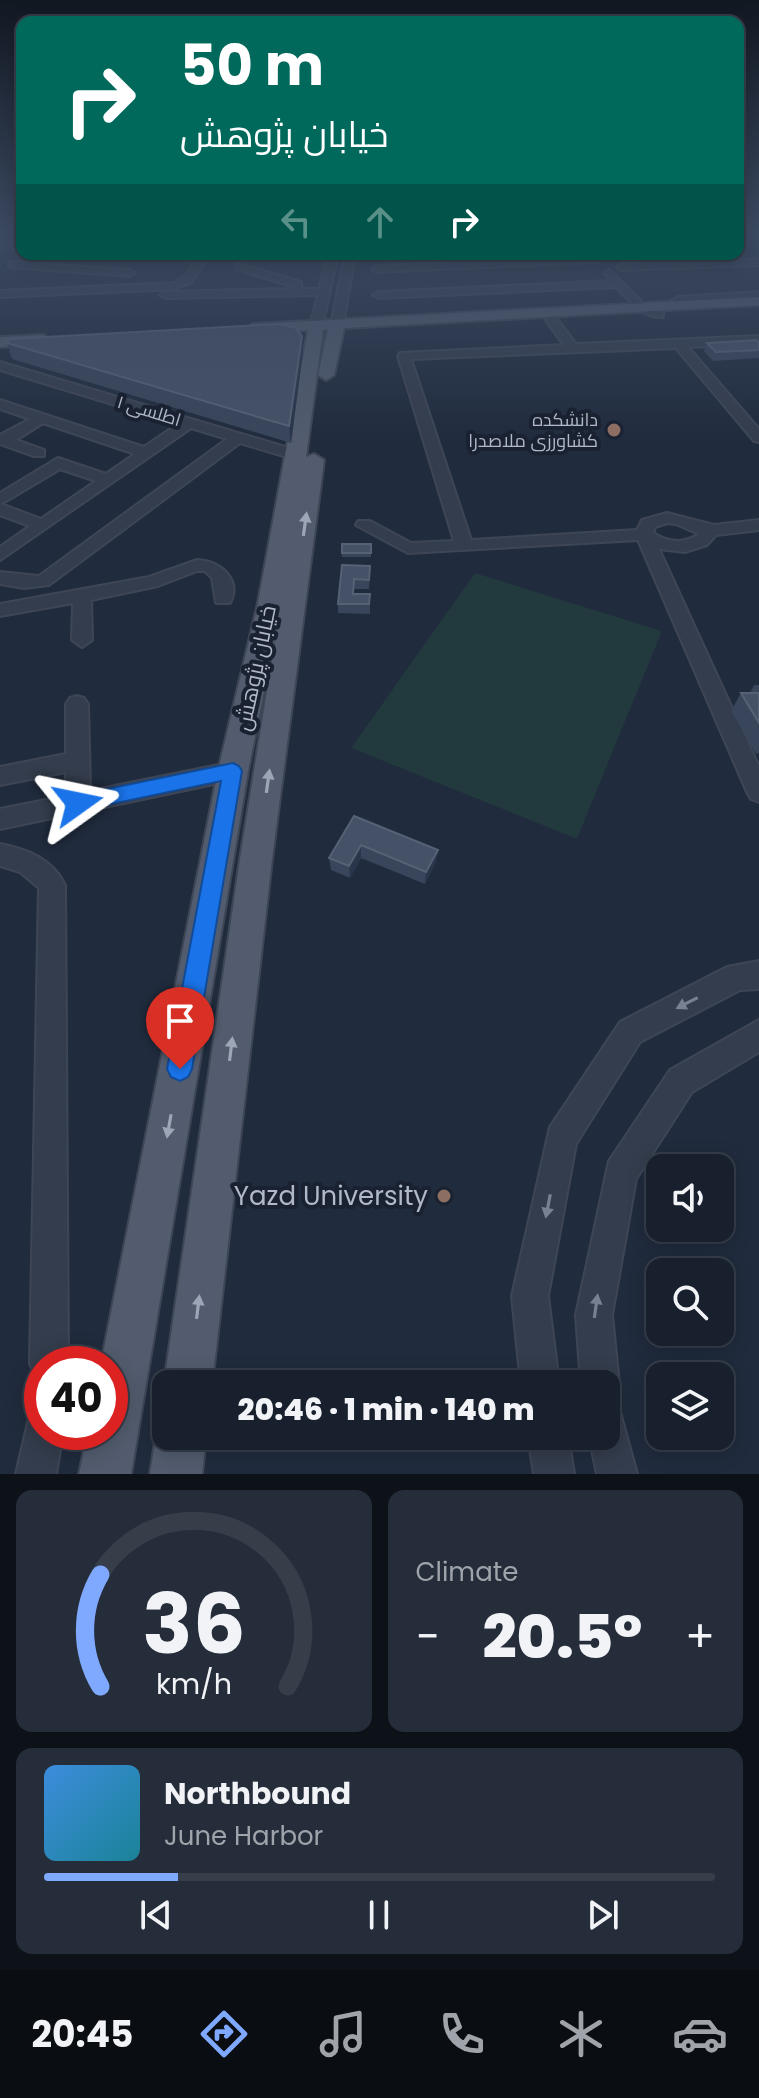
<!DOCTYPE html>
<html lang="en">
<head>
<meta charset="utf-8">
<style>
	:root { --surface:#18202e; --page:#252d3a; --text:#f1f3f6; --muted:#9fa3aa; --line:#363e4a; --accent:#7fa8ff }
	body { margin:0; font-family:Poppins,Cairo,sans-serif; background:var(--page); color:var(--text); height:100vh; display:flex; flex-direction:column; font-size:30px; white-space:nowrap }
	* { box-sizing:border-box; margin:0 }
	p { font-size:26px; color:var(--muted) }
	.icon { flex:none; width:44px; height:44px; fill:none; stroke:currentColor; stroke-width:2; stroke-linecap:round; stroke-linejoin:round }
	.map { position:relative; height:1474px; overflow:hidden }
	.drawer { display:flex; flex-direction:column; gap:16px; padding:16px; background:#0d1219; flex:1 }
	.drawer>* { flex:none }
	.banner { position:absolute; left:16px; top:16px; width:728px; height:244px; border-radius:16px; box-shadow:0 4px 20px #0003,0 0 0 2px var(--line); background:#00695c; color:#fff; overflow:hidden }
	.fabs { position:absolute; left:646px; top:1154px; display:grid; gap:16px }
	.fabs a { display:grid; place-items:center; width:88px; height:88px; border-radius:16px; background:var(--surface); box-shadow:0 4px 20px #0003,0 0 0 2px var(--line); font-size:40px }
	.speed { position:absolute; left:24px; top:1346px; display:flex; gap:16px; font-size:40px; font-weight:700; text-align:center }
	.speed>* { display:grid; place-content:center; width:104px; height:104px; border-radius:50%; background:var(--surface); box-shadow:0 4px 20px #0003,0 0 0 2px var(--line); line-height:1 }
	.speed .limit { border:12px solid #d22; background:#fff; color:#111 }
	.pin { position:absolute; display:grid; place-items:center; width:68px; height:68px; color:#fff; margin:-82px -34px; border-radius:50% 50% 50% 0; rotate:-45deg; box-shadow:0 0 8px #0007 }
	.pin .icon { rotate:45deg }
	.me { position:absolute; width:88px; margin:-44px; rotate:78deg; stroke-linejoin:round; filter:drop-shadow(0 0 6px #0008) }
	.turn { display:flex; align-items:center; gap:28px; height:168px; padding:0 32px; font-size:36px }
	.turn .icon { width:104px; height:104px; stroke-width:2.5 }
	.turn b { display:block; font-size:56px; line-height:68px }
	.lanes { display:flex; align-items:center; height:76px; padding:0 32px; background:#0003; justify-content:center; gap:40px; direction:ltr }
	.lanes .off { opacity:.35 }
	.big { font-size:60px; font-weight:800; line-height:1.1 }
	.drawer .widget { flex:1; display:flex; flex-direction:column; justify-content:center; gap:12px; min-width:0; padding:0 28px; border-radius:16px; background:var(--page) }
	.drawer .dial { align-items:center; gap:0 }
	.dial svg { height:208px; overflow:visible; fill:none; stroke:var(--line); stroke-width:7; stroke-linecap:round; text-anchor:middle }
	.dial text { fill:var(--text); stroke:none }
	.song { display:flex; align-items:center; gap:24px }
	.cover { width:96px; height:96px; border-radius:12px; background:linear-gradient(135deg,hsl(210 70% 55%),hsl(190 70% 35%)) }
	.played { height:8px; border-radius:4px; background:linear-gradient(90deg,var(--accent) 20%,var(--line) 20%) }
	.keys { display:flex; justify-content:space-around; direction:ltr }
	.heat { display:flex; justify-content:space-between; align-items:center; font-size:44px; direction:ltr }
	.drawer .tiles { flex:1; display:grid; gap:16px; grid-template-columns:1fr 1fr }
	.widget:last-child { grid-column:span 2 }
	.trip { position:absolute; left:152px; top:1370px; width:468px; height:80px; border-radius:16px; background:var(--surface); box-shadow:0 4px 20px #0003,0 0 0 2px var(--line); font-weight:800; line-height:80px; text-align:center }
	.dock { display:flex; height:128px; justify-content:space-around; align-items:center; background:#0a0d12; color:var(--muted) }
	.dock .icon { width:56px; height:56px }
	.dock .selected { color:var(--accent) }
	.dock b { font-size:36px; color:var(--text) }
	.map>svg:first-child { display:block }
</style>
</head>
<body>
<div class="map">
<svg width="759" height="1474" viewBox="0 0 759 1474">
	<rect width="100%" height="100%" fill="#202b3d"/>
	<path fill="#22393e" d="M 475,573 L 662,631 L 577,839 L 351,748 Z"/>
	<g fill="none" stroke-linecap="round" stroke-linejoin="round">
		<defs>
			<path id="minor" d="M 0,242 L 22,243 L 22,249 L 0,248 Z
				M 137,254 L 192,254 L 205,261 L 192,282 L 175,289 L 0,297 L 0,291 L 174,283 L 187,275 L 194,262 Z
				M 328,254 L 338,254 L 322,326 L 316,330 L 310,326 L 318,295 L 166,298 L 160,295 L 166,292 L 290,289 L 291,286 L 236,269 L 236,265 L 240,264 L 301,282 L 301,289 L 319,289 Z
				M 345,254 L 355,254 L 343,325 L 337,329 L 331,325 Z
				M 600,257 L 600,261 L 596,262 L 377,272 L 372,269 L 377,266 Z
				M 759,259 L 759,265 L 622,270 L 617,267 L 622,264 Z
				M 13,262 L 130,270 L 135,273 L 130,276 L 9,267 L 9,263 Z
				M 609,270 L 645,305 L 663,313 L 663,317 C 642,318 630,301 616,287 L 379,298 L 373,295 L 379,292 L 611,281 L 604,273 Z
				M 759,292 L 759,298 L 678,303 L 672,300 L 678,297 Z
				M 552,317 L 556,318 L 576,344 L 759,336 L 759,344 L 688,347 L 759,429 L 759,442 L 754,441 L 676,348 L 411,359 L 471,540 L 637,530 L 642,520 L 667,513 L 714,525 L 759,520 L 759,530 L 716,535 L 707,545 L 685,552 L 659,549 L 759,767 L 759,802 L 751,799 L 747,792 L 638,540 L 408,553 L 356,525 L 358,521 L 370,521 L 411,543 L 454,541 L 398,356 L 400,353 L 564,345 L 546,320 ZM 667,523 L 676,524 L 699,534 C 684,544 669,543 653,533 L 655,527 Z
				M 0,362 L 302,452 L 305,455 L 297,460 L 240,443 L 49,585 L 24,588 L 0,584 L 0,572 L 39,576 L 227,439 L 191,428 L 0,560 L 0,547 L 30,526 L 0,515 L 0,493 L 58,458 L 106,474 L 135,454 L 43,423 L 16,440 L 44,450 L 44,456 L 34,456 L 0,444 L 0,435 L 30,419 L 0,409 L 0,400 L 144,447 L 178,424 L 0,370 ZM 60,469 L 96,481 L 41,519 L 1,504 Z
				M 197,560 C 220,561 242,579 230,603 L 216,603 L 212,578 L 205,571 L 197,571 L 158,586 L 91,600 L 92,640 L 82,647 L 72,640 L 73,603 L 0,616 L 0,604 L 149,577 Z
				M 77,696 L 84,698 L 88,704 L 90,791 L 233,762 L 241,765 L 244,771 L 241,777 L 233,780 L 0,829 L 0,809 L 66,796 L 66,772 L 0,785 L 0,767 L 66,754 L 66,704 L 70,698 Z
				M 0,844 C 27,849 53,859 65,885 L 68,1364 L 42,1364 L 42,1380 L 36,1377 L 30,1364 L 39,888 L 20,872 L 0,866 Z
				M 759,961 L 759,989 L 740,990 L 640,1042 L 576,1144 L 548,1296 L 559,1384 L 521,1384 L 512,1296 L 550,1127 L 620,1022 L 727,967 Z
				M 759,1020 L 759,1052 L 692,1092 L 636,1179 L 612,1315 L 619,1384 L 613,1397 L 606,1401 L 606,1384 L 581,1384 L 576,1315 L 609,1161 L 670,1070 Z
				M 606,1406 L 620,1412 L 637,1474 L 597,1474 L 589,1436 L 606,1436 Z
				M 42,1413 L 42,1432 L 63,1432 L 56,1474 L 16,1474 L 29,1418 Z
				M 528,1436 L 568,1436 L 574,1474 L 534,1474 Z"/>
			<path id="major" d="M 759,297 L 759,305 L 344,328 L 334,375 L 326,380 L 318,375 L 328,329 L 323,330 L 306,457 L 314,454 L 324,460 L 272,859 L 212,1384 L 166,1384 L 166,1389 L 164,1384 L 240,859 L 279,616 L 248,771 L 131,1474 L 79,1474 L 88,1432 L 110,1432 L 110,1364 L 101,1364 L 218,771 L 258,603 L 308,330 L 253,334 L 245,329 L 253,324 Z
				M 43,335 L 51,340 L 48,343 L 0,347 L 0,337 Z
				M 166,1417 L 166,1436 L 206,1436 L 202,1474 L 150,1474 L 156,1436 Z"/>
		</defs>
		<use href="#minor" stroke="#3e4656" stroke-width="4"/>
		<use href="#major" stroke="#3e4656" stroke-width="4"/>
		<use href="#minor" fill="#343d4d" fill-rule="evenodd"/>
		<use href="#major" fill="#525c6e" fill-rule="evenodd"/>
	</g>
	<path fill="#38455a" d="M 7,343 L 303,352 L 291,443 L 12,359 Z
		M 707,343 L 759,343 L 759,358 L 713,361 L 704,351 Z
		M 342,544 L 371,544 L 371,557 L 342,557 Z
		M 342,565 L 370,576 L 369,589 L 354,589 L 354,594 L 370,603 L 370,614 L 338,613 L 338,604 Z
		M 754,685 L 759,685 L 759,753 L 756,754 L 731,711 L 741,693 L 750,693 Z
		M 354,816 L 436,862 L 425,884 L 361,858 L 350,878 L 331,870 L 329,858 Z"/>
	<path fill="#29354a" d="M 302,336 L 303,352 L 291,443 L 289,426 Z
		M 361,845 L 361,858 L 350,878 L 349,866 Z
		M 438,850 L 436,862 L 425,884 L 426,872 Z"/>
	<path fill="#455166" stroke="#566176" stroke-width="2" d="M 280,324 L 296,328 L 302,336 L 289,426 L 7,343 L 10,339 Z
		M 757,340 L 759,343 L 759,350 L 716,352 L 707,343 Z
		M 342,544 L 371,544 L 371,553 L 342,553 Z
		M 342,565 L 370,566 L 369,580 L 354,579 L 353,594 L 370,594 L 369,604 L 338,604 Z
		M 741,693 L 759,693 L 759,723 Z
		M 354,816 L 438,850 L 426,872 L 361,845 L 349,866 L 329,858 Z"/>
	<defs><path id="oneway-solid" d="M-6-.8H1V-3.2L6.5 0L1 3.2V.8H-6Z" transform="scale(2)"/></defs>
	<g fill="#9da6b7">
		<use href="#oneway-solid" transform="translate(305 524) rotate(-82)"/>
		<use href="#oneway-solid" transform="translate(268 781) rotate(-82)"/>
		<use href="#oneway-solid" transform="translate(231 1049) rotate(-83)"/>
		<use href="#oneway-solid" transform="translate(169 1126) rotate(100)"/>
		<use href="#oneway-solid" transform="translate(198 1307) rotate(-83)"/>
	</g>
	<g fill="#788191">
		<use href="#oneway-solid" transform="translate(687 1003) rotate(153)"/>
		<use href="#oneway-solid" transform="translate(548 1206) rotate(101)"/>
		<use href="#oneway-solid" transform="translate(596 1306) rotate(-82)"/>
	</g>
	<linearGradient id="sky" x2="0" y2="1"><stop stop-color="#121822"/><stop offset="0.53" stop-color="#3c4a62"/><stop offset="1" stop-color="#3c4a62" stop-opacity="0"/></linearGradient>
	<rect width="759" height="441" fill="url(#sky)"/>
	<path fill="#1a73e8" stroke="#114b97" stroke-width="2" d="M 233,763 L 239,766 L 242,771 L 192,1069 L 188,1077 L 180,1081 L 171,1077 L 167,1069 L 221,781 L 78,811 L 71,808 L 68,803 L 71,797 L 78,795 Z"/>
	<g fill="#8d6e63" stroke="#1a2232" stroke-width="3">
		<circle cx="614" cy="430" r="8"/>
		<circle cx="444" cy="1196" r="8"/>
	</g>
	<g text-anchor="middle" stroke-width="8" stroke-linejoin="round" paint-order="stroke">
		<g font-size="18" fill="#b0b8c9" stroke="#1a2232">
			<text transform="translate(149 411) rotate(17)" y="6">اطلسی ۱</text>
		</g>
		<g font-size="18" fill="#b0b8c9" stroke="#1a2232" text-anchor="end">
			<text x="598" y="426">دانشکده<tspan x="598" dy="21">کشاورزی ملاصدرا</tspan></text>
		</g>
		<g font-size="22" fill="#b0b8c9" stroke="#1a2232">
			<text transform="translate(255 668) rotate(-78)" y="8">خیابان پژوهش</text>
		</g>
		<g font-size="26" fill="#b0b8c9" stroke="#1a2232" text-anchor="end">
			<text x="428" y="1205">Yazd University</text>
		</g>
	</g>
</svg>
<div class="fabs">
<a><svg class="icon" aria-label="sound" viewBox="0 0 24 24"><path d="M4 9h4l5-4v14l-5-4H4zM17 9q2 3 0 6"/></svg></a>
<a><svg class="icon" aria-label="search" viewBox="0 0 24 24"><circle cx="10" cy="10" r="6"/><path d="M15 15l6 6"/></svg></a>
<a><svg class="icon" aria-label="layers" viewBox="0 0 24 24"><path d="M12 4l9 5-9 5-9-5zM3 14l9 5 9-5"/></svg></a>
</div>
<div class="speed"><div class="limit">40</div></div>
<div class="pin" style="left:180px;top:1069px;background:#d93025"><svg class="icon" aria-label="arrive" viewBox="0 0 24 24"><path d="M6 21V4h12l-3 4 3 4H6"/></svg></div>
<svg class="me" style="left:78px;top:803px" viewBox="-20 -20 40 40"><path d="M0-17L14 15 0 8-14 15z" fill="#1a73e8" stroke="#fff" stroke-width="4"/></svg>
<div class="trip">20:46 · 1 min · 140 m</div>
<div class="banner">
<div class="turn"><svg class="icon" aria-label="right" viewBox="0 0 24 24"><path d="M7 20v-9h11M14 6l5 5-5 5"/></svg><div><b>50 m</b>خیابان پژوهش</div></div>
<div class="lanes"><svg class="icon off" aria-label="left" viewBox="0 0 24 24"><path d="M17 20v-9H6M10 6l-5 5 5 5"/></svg><svg class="icon off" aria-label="ahead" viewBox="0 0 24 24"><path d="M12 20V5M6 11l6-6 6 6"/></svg><svg class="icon" aria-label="right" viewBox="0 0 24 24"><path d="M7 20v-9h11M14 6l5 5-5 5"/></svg></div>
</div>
</div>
<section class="drawer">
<div class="tiles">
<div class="widget dial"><svg viewBox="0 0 100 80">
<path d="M14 69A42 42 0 1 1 86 69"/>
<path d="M14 69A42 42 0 0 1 14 26" stroke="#7fa8ff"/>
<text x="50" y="56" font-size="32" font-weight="700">36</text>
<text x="50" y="72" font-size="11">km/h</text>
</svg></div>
<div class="widget"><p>Climate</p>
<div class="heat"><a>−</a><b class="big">20.5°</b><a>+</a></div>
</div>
<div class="widget">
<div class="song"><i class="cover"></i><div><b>Northbound</b><p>June Harbor</p></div></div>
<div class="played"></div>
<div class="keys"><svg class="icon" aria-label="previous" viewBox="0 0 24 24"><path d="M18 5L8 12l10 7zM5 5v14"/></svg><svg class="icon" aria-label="pause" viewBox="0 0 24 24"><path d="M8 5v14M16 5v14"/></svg><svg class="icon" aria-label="next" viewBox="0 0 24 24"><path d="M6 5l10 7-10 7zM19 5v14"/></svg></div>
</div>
</div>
</section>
<nav class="dock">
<b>20:45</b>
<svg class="icon selected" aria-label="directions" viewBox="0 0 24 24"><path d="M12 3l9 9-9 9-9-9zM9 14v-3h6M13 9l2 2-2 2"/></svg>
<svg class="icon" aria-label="music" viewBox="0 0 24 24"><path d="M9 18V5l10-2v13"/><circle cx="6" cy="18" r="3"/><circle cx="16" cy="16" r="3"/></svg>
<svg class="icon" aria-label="phone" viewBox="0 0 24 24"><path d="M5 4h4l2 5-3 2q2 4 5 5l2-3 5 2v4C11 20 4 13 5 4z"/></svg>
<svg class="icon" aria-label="climate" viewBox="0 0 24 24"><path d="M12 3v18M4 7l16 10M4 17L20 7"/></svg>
<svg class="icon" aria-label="car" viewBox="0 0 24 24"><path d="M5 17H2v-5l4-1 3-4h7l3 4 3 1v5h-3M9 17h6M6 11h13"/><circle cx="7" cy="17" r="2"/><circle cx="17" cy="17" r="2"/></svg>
</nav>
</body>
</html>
